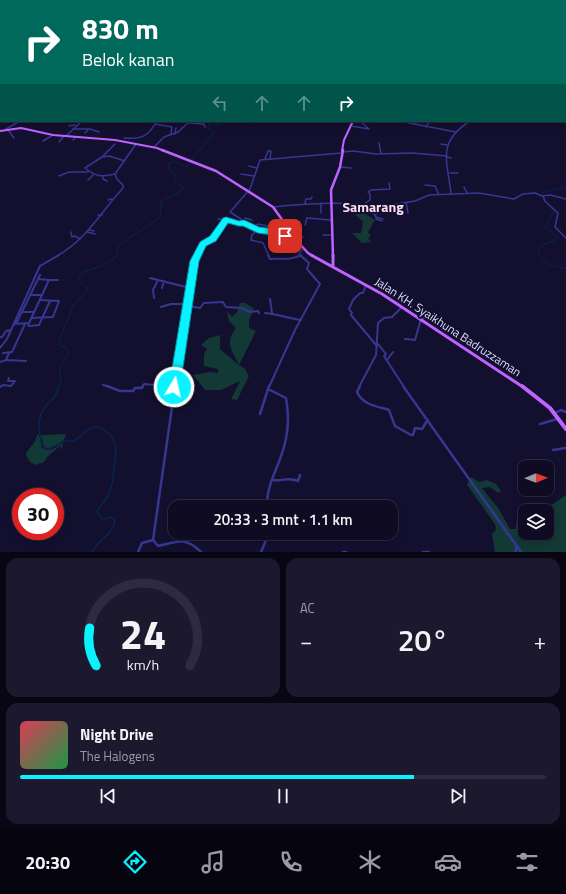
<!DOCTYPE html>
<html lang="id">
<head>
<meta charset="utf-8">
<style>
	:root { --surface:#0e0b22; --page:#1c192f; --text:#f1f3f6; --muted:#9b9ba5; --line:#2e2b40; --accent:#08f2ff }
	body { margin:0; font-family:"Titillium Web",sans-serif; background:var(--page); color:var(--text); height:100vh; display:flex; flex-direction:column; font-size:15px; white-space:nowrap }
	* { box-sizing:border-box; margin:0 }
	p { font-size:13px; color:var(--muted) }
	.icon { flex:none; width:22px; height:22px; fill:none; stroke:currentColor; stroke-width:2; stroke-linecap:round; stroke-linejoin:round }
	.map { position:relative; height:552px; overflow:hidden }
	.panel { display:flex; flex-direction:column; gap:6px; padding:6px; background:#080613; flex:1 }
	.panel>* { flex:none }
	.top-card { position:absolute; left:0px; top:0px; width:566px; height:122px; box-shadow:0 2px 6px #0003,0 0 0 1px var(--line); background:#00695c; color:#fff; overflow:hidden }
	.needle { width:26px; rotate:89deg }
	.fabs { position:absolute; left:518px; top:460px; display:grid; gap:8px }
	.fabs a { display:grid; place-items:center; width:36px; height:36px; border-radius:8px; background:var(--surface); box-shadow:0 2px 6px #0003,0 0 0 1px var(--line); font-size:20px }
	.speed { position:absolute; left:12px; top:488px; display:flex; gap:8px; font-size:20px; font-weight:700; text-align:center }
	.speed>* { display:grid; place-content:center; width:52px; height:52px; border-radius:50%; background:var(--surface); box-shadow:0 2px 6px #0003,0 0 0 1px var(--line); line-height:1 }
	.speed .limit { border:6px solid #d22; background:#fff; color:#111 }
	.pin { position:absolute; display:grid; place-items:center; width:34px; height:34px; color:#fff; margin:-17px; border-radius:8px; box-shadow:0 2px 6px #0006 }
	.me { position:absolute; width:44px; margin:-22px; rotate:9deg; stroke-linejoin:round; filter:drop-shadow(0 0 3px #0008) }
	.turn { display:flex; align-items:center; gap:14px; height:84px; padding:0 16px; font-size:18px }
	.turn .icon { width:52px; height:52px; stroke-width:2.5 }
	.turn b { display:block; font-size:28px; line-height:34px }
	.lanes { display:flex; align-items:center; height:38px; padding:0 16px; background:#0003; justify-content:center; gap:20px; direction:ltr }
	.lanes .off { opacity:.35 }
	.big { font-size:30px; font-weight:600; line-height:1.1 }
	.panel .card { flex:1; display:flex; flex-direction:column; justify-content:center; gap:6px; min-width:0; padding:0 14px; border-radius:12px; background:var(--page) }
	.panel .dial { align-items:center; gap:0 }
	.dial svg { height:104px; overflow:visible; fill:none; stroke:var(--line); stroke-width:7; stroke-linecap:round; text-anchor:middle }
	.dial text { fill:var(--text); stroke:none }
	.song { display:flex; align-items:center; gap:12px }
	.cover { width:48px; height:48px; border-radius:6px; background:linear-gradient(135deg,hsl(350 70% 55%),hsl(140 70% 35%)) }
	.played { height:4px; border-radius:2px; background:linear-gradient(90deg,var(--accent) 75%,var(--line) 75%) }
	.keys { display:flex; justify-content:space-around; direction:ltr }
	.heat { display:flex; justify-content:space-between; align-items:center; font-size:22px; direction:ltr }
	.panel .tiles { flex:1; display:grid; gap:6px; grid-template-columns:1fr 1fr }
	.card:last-child { grid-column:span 2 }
	.trip { position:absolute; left:168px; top:500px; width:230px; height:40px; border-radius:12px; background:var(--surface); box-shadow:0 2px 6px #0003,0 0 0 1px var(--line); font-weight:600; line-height:40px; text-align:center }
	.dock { display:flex; height:64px; justify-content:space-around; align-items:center; background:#06040e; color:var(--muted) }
	.dock .icon { width:28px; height:28px }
	.dock .on { color:var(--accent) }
	.dock b { font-size:18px; color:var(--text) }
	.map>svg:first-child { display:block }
</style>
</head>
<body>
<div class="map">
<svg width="566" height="552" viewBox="0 0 566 552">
	<rect width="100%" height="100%" fill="#130f2e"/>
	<path fill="#123936" d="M 359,210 L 375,220 L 368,232 L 371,236 L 368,238 L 371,242 L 362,243 L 352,233 L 361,233 L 363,222 L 356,215 Z
		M 240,303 L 245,303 L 254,308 L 249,321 L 249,328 L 256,331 L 239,365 L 245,369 L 249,376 L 237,400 L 231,399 L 240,381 L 221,390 L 205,390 L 193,375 L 210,372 L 218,373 L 218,369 L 204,366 L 204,354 L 207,349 L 201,345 L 209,338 L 220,335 L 220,349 L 239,365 C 231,349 225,343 236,328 L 229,321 L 227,311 L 232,317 L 237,312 Z
		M 66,434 L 64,440 C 57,444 52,451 44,447 L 41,435 Z
		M 37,435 L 39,435 L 42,448 C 51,453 56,447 63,443 L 62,449 L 60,446 L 48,456 L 44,462 L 36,465 L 30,462 L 26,455 C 28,447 36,444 37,435 Z
		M 471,477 L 479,482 L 487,480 L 496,484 L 501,491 L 498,493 L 490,487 L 482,488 L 498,508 L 510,529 L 516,529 L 516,523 L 520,520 L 525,521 L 525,533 L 547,533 L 547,511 L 543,511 L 566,495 L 566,552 L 495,552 L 492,534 L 496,530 L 495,524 L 467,485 Z"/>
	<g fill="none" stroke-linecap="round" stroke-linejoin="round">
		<path stroke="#062551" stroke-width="1" d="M 248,121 L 253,123 L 258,121
			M 191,160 L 214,133 L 208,128 L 209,124 L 219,125 L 223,121
			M 566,187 L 544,192 L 542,194 L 544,201 L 554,211 L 545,227 L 556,236 L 556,240 L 543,245 L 537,250 C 545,265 549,266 566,268
			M 59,387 L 61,380 L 60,369 L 69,352 L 66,348 L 59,345 L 59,341 L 73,306 L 87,291 L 86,287 L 79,281 L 79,276 L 84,272 L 104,265 L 117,256 L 117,249 L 121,244 L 160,217 L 161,201 L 181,191 L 183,188 L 175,182 L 174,172 L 169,169 L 168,164 L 175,161 L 187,167 L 190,163"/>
		<path stroke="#062551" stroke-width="1.5" d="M 59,386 C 55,400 52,398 45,407 C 36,419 39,433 43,447 L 49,449 L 65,441 L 74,441 C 81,437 86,428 94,427 C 99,426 101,428 105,431 C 119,441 116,453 114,469 C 113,476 113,484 110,491 C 108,499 101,504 97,511 L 101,518 L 105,519 L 110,517 L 115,521 C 114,533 97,541 92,552"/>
		<path stroke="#363791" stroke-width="1" d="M 269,0 L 271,0
			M 232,1 L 234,0"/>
		<path stroke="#363791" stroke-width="1.5" d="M 399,121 L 456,132
			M 189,123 L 204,124 L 205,127
			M 69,126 L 75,125
			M 351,126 L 369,129 L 360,121
			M 426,127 L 429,122
			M 6,129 L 20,121
			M 73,129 L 90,129 L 99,132
			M 8,130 L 14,138
			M 85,133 L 88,130
			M 175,134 L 176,128
			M 66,136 L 82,121
			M 124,138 C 139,139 147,138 155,124 L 172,127 L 171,134
			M 73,140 L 76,137
			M 43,141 L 53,135
			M 59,142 L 64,136
			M 379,143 L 381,154
			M 115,144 L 102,157 L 85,168 C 96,177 102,177 115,174
			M 441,144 L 447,145
			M 154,147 L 164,137 L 178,132 L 190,121
			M 343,152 L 353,151 L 376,154 L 412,153 L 447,156
			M 102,157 L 109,156 L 125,161
			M 447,157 L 451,158
			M 265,159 L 268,151 L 271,151 L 270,159
			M 249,166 L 257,168
			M 340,167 L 351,168
			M 450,173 L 458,173
			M 241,174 L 254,176
			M 59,176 L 69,172 L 88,172
			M 103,177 L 103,179 L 107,181
			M 88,180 L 93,175
			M 425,185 L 435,186 L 439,195
			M 464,187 L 467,193
			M 451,193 C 447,160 437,142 470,121
			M 543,196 L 545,201 L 558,213 L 555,227 L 566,238
			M 108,200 L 112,199
			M 406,202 L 408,213
			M 305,203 L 306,199 L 311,199 L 312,197
			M 321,203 L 321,213
			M 361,206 L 370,200 L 370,194 L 368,192 L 371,190 L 390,189 L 389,183
			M 273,207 C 301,204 329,202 358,204 L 364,211 L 376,214 L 391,205 L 415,201 L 429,195 L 479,193 L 514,199 L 523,194 L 535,193 L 542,196 L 550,195 L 566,199
			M 370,213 L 372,208
			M 374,214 L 376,217 L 383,219
			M 98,215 L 102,215
			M 376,217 L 376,219 L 382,221
			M 245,218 L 252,220
			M 218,219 L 229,220 L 239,224 L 244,223 L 258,230 L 274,232 L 285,236 L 293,234
			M 244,223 L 241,219 L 230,212 L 250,189 L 260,160 L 341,153
			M 305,225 L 307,218 L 331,220
			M 254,228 L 258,224 L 272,227 L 274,232
			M 89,230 L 94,231
			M 257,230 L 252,235 L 251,240 L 263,243 L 269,256
			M 71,232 L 72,237 L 75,236 L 80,239
			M 87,232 L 95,234
			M 272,232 L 269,236 L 275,240
			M 323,235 L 332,235
			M 295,237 L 303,237
			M 57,256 C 88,238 100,213 123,188 L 123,185 L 117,179 L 115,174 L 136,144
			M 197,256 L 203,244 L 213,238 L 225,220
			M 300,256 L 301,255
			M 301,256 L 299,254 L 303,249"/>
		<path stroke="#363791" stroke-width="2" d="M 268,255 L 270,259 C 281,258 290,261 301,255
			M 150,278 L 190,288
			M 48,280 L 58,280
			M 366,285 L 363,293 L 360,293 L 353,300 L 349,309 L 352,313 L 351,315 L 376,345
			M 162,288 L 164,281
			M 30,295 L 42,295
			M 154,298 L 153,290 L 158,280
			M 270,299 L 272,313
			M 187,306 L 200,308 L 204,303 L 223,302 L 226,307 L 242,308 L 250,312 L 258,311 L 259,313
			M 161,307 L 171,304 L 187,304
			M 22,312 L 34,312
			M 265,313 C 277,314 288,318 301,320
			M 32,318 L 53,317 L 59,301 L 41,300
			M 422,320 L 426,315
			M 14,324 L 29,323 L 49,280 L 38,279
			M 16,324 L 40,275
			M 28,324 L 29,326 L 39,325 L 50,301
			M 0,337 L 2,337 L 6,331 L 11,330
			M 405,339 L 415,340 L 421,319
			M 378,344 L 386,354 L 384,356 L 404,387
			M 0,348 L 7,339 L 40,266 L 59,255
			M 3,353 L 12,352 L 25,324
			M 6,360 L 26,361
			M 387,360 L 393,352
			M 0,362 L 6,360 L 9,353
			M 103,385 L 110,387
			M 0,387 L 3,385 L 11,386 L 15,381 L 8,381 L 9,378
			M 142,387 L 144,384 L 174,387
			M 175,387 L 195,261 L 198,255
			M 269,387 L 295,330 L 320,284 L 307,269 L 309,263 L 300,255
			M 359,387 L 376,355 L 378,323 L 384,318 L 392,317 L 402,307"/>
		<path stroke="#363791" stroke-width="2.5" d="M 107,386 L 120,391 L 133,391 L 135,388 L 142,388 L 143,386
			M 168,386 L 174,387
			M 175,386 L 153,540 L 158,546 C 176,542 186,536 201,552
			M 360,386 L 357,392 C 363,405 376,406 389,410 L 395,426 L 411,435 L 413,435 L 415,428 L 422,429 L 427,421
			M 403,386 L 521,552
			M 555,413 L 561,410 L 566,412
			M 260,414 L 268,389
			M 540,424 L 557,419
			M 553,450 L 566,448
			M 273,480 C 284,482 287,476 298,481 L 300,475
			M 267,507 C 266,490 274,475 280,459 C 288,439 290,419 286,398 L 268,389 L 269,386
			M 516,546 L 516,552
			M 138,552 L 142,543 L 153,540
			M 261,552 L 269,533
			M 343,552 L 346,552
			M 423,552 L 429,552"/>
		<path stroke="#bd63ff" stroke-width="1.5" d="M 565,23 L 565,26"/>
		<path stroke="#bd63ff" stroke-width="2" d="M 0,131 L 21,128 L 53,135 L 115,140 L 157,148 L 164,151
			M 342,151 L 344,140 L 353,121"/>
		<path stroke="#bd63ff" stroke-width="2.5" d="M 162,150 L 216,171 L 273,207 L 298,242 L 308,253 L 313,256
			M 333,256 L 331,190 L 340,167 L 343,150"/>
		<path stroke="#bd63ff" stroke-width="3" d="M 311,255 L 382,294 L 523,387
			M 333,255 L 333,266"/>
		<path stroke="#bd63ff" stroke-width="4" d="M 522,386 L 550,408 L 566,429"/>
	</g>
	<path fill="#08f2ff" stroke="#059da6" d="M 226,217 L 239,221 L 244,220 L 259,227 L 274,229 L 288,234 L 289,236 L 285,239 L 273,235 L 258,233 L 243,226 L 239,226 L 228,223 L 216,241 L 206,246 L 199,261 L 180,387 L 178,391 L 174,392 L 170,391 L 169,387 L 190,261 L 200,242 L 210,236 L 223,218 Z"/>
	<g text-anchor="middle" stroke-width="4" stroke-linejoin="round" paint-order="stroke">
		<g font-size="12" fill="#dfdcff" stroke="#130f2e">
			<text transform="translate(448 327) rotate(33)" y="4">Jalan KH. Syaikhuna Badruzzaman</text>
		</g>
		<g font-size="14" font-weight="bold" fill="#ffdef5" stroke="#130f2e">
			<text x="373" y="212">Samarang</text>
		</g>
	</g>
</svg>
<div class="fabs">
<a><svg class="needle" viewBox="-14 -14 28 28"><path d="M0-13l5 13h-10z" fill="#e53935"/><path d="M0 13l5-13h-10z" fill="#9b9ba5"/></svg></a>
<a><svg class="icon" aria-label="layers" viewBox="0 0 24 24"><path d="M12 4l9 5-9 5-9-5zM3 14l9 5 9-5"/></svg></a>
</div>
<div class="speed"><div class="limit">30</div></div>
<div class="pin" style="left:285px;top:236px;background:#d93025"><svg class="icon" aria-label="arrive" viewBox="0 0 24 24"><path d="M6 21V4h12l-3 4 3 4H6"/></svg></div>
<svg class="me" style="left:174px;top:387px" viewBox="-20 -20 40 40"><circle r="17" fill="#08f2ff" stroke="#fff" stroke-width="3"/><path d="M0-11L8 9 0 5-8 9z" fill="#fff"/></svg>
<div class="trip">20:33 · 3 mnt · 1.1 km</div>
<div class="top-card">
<div class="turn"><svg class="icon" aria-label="right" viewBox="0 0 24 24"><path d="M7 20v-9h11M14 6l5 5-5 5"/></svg><div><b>830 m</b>Belok kanan</div></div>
<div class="lanes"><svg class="icon off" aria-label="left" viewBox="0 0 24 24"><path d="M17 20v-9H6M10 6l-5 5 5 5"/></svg><svg class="icon off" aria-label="ahead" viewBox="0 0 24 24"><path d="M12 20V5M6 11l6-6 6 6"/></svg><svg class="icon off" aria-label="ahead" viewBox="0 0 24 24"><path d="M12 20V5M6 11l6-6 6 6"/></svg><svg class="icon" aria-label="right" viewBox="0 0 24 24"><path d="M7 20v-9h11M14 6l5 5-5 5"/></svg></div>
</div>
</div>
<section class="panel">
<div class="tiles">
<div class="card dial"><svg viewBox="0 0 100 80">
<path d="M14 69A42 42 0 1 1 86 69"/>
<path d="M14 69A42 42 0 0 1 9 40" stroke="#08f2ff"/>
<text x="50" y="56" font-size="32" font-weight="700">24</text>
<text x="50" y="72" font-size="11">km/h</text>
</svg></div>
<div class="card"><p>AC</p>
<div class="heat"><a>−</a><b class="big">20°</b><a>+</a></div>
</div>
<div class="card">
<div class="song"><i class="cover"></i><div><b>Night Drive</b><p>The Halogens</p></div></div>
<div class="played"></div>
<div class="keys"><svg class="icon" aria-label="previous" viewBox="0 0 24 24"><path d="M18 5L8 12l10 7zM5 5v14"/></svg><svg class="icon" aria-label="pause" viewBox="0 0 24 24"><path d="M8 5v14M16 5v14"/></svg><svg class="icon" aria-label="next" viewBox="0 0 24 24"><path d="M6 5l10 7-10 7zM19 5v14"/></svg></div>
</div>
</div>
</section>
<nav class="dock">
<b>20:30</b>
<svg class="icon on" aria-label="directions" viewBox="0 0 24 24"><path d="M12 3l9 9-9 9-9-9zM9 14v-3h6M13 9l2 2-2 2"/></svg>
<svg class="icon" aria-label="music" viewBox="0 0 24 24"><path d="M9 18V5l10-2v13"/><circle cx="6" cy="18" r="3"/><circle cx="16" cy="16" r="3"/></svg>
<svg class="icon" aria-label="phone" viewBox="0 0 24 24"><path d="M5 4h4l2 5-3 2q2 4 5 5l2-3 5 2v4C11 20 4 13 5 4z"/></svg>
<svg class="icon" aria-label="climate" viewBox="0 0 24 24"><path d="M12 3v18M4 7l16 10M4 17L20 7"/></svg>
<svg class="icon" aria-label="car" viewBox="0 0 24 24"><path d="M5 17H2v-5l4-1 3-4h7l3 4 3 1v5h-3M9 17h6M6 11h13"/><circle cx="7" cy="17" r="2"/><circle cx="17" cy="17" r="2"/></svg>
<svg class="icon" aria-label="filters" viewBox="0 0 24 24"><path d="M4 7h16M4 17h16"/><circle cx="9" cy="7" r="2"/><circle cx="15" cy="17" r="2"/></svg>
</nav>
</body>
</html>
